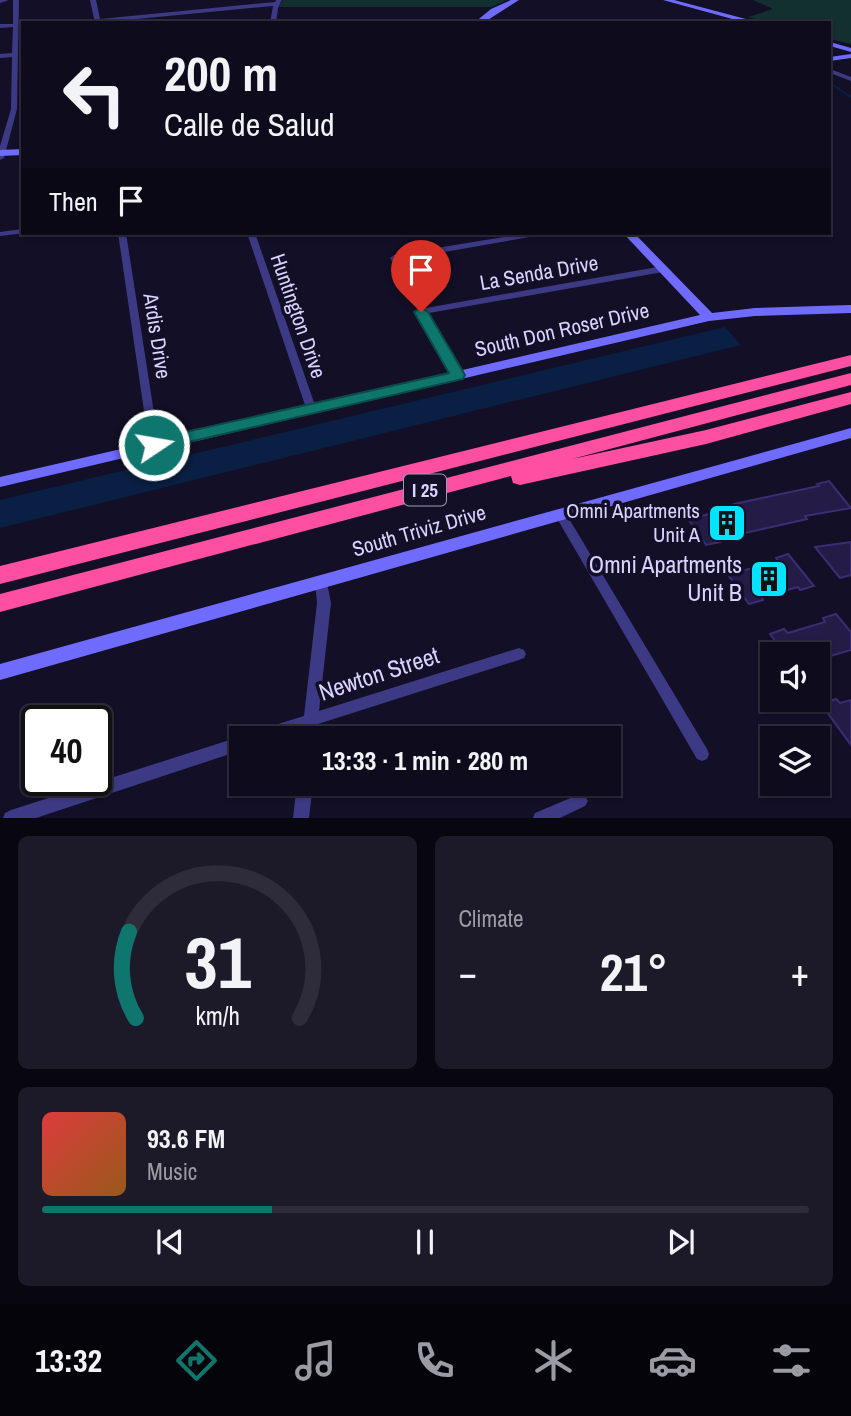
<!DOCTYPE html>
<html lang="en">
<head>
<meta charset="utf-8">
<style>
	:root { --surface:#0e0b1c; --page:#1c1929; --text:#f1f3f6; --muted:#9b9ba3; --line:#2e2b3b; --accent:#0f766e }
	body { margin:0; font-family:"Archivo Narrow",sans-serif; background:var(--page); color:var(--text); height:100vh; display:flex; flex-direction:column; font-size:26px; white-space:nowrap }
	* { box-sizing:border-box; margin:0 }
	p { font-size:23px; color:var(--muted) }
	.icon { flex:none; width:38px; height:38px; fill:none; stroke:currentColor; stroke-width:2; stroke-linecap:round; stroke-linejoin:round }
	.map { position:relative; height:818px; overflow:hidden }
	.details { display:flex; flex-direction:column; gap:18px; padding:18px; background:#08060f; flex:1 }
	.details>* { flex:none }
	.guide { position:absolute; left:21px; top:21px; width:810px; height:214px; border-radius:0px; box-shadow:0 2px 5px #0004,0 0 0 2px var(--line); background:#0e0b1c; color:var(--text); overflow:hidden }
	.tools { position:absolute; left:760px; top:642px; display:grid; gap:14px }
	.tools a { display:grid; place-items:center; width:70px; height:70px; border-radius:0px; background:var(--surface); box-shadow:0 2px 5px #0004,0 0 0 2px var(--line); font-size:35px }
	.speed { position:absolute; left:21px; top:705px; display:flex; gap:14px; font-size:35px; font-weight:700; text-align:center }
	.speed>* { display:grid; place-content:center; width:91px; height:91px; border-radius:50%; background:var(--surface); box-shadow:0 2px 5px #0004,0 0 0 2px var(--line); line-height:1 }
	.speed .limit { border:4px solid #111; border-radius:10px; background:#fff; color:#111 }
	.pin { position:absolute; display:grid; place-items:center; width:60px; height:60px; color:#fff; margin:-72px -30px; border-radius:50% 50% 50% 0; rotate:-45deg; box-shadow:0 0 7px #0007 }
	.pin .icon { rotate:45deg }
	.me { position:absolute; width:77px; margin:-38px; rotate:78deg; stroke-linejoin:round; filter:drop-shadow(0 0 5px #0008) }
	.turn { display:flex; align-items:center; gap:24px; height:147px; padding:0 28px; font-size:32px }
	.turn .icon { width:91px; height:91px; stroke-width:2.5 }
	.turn b { display:block; font-size:49px; line-height:60px }
	.then { display:flex; align-items:center; height:66px; padding:0 28px; background:#0003; gap:14px; font-size:26px }
	.big { font-size:52px; font-weight:800; line-height:1.1 }
	.details .widget { flex:1; display:flex; flex-direction:column; justify-content:center; gap:10px; min-width:0; padding:0 24px; border-radius:10px; background:var(--page) }
	.details .dial { align-items:center; gap:0 }
	.dial svg { height:182px; overflow:visible; fill:none; stroke:var(--line); stroke-width:7; stroke-linecap:round; text-anchor:middle }
	.dial text { fill:var(--text); stroke:none }
	.song { display:flex; align-items:center; gap:21px }
	.cover { width:84px; height:84px; border-radius:10px; background:linear-gradient(135deg,hsl(0 70% 55%),hsl(30 70% 35%)) }
	.played { height:7px; border-radius:4px; background:linear-gradient(90deg,var(--accent) 30%,var(--line) 30%) }
	.keys { display:flex; justify-content:space-around; direction:ltr }
	.heat { display:flex; justify-content:space-between; align-items:center; font-size:38px; direction:ltr }
	.details .tiles { flex:1; display:grid; gap:18px; grid-template-columns:1fr 1fr }
	.widget:last-child { grid-column:span 2 }
	.trip { position:absolute; left:229px; top:726px; width:392px; height:70px; border-radius:0px; background:var(--surface); box-shadow:0 2px 5px #0004,0 0 0 2px var(--line); font-weight:800; line-height:70px; text-align:center }
	.tabs { display:flex; height:112px; justify-content:space-around; align-items:center; background:#06040b; color:var(--muted) }
	.tabs .icon { width:49px; height:49px }
	.tabs .active { color:var(--accent) }
	.tabs b { font-size:32px; color:var(--text) }
	.map>svg:first-child { display:block }
</style>
</head>
<body>
<div class="map">
<svg width="851" height="818" viewBox="0 0 851 818">
	<rect width="100%" height="100%" fill="#130f26"/>
	<path fill="#12302f" d="M 283,0 L 507,0 L 492,7 L 279,7 Z
		M 753,0 L 851,0 L 851,44 L 830,39 L 830,23 L 768,23 L 748,17 L 773,9 Z"/>
	<path fill="#0a1f44" d="M 725,327 L 741,345 L 0,528 L 0,500 Z"/>
	<g fill="none" stroke-linecap="round" stroke-linejoin="round">
		<path stroke="#0a1f44" stroke-width="2" d="M 830,83 L 851,97"/>
	</g>
	<path fill="#241b47" stroke="#3b2d73" stroke-width="2" d="M 829,481 L 851,508 L 805,516 L 807,519 L 718,539 L 720,542 L 706,545 L 686,516 L 699,513 L 701,516 L 736,507 L 734,504 L 819,486 L 817,484 Z
		M 851,542 L 851,575 L 840,578 L 815,547 Z
		M 788,554 L 814,586 L 800,590 L 798,587 L 762,597 L 763,600 L 749,604 L 726,572 L 739,568 L 742,571 L 778,561 L 776,558 Z
		M 836,614 L 851,632 L 851,650 L 817,660 L 817,654 L 785,654 L 770,634 L 784,629 L 788,633 L 825,622 L 823,618 Z
		M 836,699 L 840,703 L 851,700 L 851,745 L 821,704 Z"/>
	<g fill="none" stroke-linecap="round" stroke-linejoin="round">
		<path fill="#3d3a85" fill-rule="evenodd" d="M 0,0 L 9,0 L 0,3 Z
			M 13,0 L 19,0 L 17,109 L 4,158 L 0,160 L 0,146 L 11,109 L 12,57 L 0,58 L 0,54 L 12,53 L 13,27 L 0,28 L 0,24 L 13,24 Z
			M 90,0 L 96,0 L 100,19 L 275,2 L 276,0 L 282,0 L 278,8 L 276,23 L 270,23 L 273,6 L 95,23 Z
			M 830,69 L 851,77 L 851,81 L 830,73 Z
			M 23,229 L 23,233 L 26,233 L 0,236 L 0,232 Z
			M 118,233 L 126,233 L 159,445 L 154,449 L 149,445 Z
			M 247,233 L 255,233 L 317,411 L 316,413 L 308,413 L 307,411 Z
			M 528,233 L 545,233 L 541,235 L 399,260 L 426,308 L 663,266 L 667,269 L 663,272 L 429,313 L 463,375 L 458,378 L 454,377 L 420,315 L 416,312 L 418,310 L 390,258 L 394,255 Z
			M 561,511 L 565,512 L 707,749 L 709,754 L 707,759 L 702,761 L 697,759 L 555,515 L 557,512 Z
			M 321,577 L 326,578 L 331,603 L 319,711 L 519,648 L 524,650 L 526,654 L 524,658 L 519,660 L 318,724 L 316,738 L 302,738 L 303,729 L 273,738 L 242,738 L 242,750 L 36,818 L 3,818 L 5,813 L 11,810 L 242,736 L 247,738 L 249,733 L 304,716 L 317,603 L 315,582 L 316,578 Z
			M 297,784 L 313,784 L 309,818 L 293,818 Z
			M 580,794 L 585,796 L 588,801 L 585,806 L 560,818 L 533,818 L 535,813 Z"/>
		<path fill="#6f6bff" fill-rule="evenodd" d="M 511,0 L 519,0 L 483,23 L 474,23 L 491,9 Z
			M 663,0 L 674,0 L 761,23 L 747,23 Z
			M 830,42 L 851,48 L 851,52 L 830,46 Z
			M 851,54 L 851,58 L 830,61 L 830,57 Z
			M 23,149 L 23,155 L 0,156 L 0,150 Z
			M 623,233 L 634,233 L 712,313 L 755,308 L 851,305 L 851,313 L 755,316 L 709,321 L 0,487 L 0,477 L 700,315 Z
			M 851,428 L 851,438 L 0,680 L 0,664 Z"/>
		<path fill="#ff4fa3" fill-rule="evenodd" d="M 851,355 L 851,366 L 0,584 L 0,566 Z
			M 851,373 L 851,385 L 572,459 L 706,430 L 851,392 L 851,404 L 706,444 L 520,485 L 513,483 L 511,476 L 0,612 L 0,594 Z"/>
	</g>
	<path fill="#0f766e" stroke="#0a4d48" stroke-width="2" d="M 421,307 L 428,312 L 465,375 L 463,379 L 154,450 L 146,445 L 154,439 L 449,373 L 414,312 Z"/>
	<defs>
		<symbol id="building-square" viewBox="-11 -11 22 22"><rect x="-9" y="-9" width="18" height="18" rx="4" fill="#00e5ff" stroke="#130f26"/><path d="M-4-6H4V6H1V3H-1V6H-4ZM-2.5-4.3h1.7v1.8h-1.7ZM.8-4.3h1.7v1.8H.8ZM-2.5-1h1.7V.8h-1.7ZM.8-1h1.7V.8H.8Z" fill="#111"/></symbol>
	</defs>
	<g fill-rule="evenodd">
		<use href="#building-square" x="705" y="501" width="44" height="44"/>
		<use href="#building-square" x="747" y="557" width="44" height="44"/>
	</g>
	<g text-anchor="middle" stroke-width="7" stroke-linejoin="round" paint-order="stroke">
		<rect fill="#130f26" stroke="#9e99be" stroke-width="2" x="404" y="474.5" width="42" height="31" rx="5"/>
		<g font-size="19" font-weight="bold" fill="#d9d4ff">
			<text x="425" y="497">I 25</text>
		</g>
		<g font-size="21" fill="#d9d4ff" stroke="#130f26">
			<text transform="translate(539 273) rotate(-10)" y="7">La Senda Drive</text>
			<text transform="translate(298 316) rotate(71)" y="7">Huntington Drive</text>
			<text transform="translate(562 330) rotate(-13)" y="7">South Don Roser Drive</text>
			<text transform="translate(157 336) rotate(81)" y="7">Ardis Drive</text>
			<text transform="translate(419 531) rotate(-16)" y="7">South Triviz Drive</text>
		</g>
		<g font-size="21" fill="#d9d4ff" stroke="#130f26" text-anchor="end">
			<text x="700" y="518">Omni Apartments<tspan x="700" dy="24">Unit A</tspan></text>
		</g>
		<g font-size="24" fill="#d9d4ff" stroke="#130f26" text-anchor="end">
			<text x="742" y="573">Omni Apartments<tspan x="742" dy="28">Unit B</tspan></text>
		</g>
		<g font-size="24" fill="#d9d4ff" stroke="#130f26">
			<text transform="translate(379 674) rotate(-18)" y="8">Newton Street</text>
		</g>
	</g>
</svg>
<div class="tools">
<a><svg class="icon" aria-label="sound" viewBox="0 0 24 24"><path d="M4 9h4l5-4v14l-5-4H4zM17 9q2 3 0 6"/></svg></a>
<a><svg class="icon" aria-label="layers" viewBox="0 0 24 24"><path d="M12 4l9 5-9 5-9-5zM3 14l9 5 9-5"/></svg></a>
</div>
<div class="speed"><div class="limit">40</div></div>
<div class="pin" style="left:421px;top:312px;background:#d93025"><svg class="icon" aria-label="arrive" viewBox="0 0 24 24"><path d="M6 21V4h12l-3 4 3 4H6"/></svg></div>
<svg class="me" style="left:154px;top:445px" viewBox="-20 -20 40 40"><circle r="17" fill="#0f766e" stroke="#fff" stroke-width="3"/><path d="M0-11L8 9 0 5-8 9z" fill="#fff"/></svg>
<div class="trip">13:33 · 1 min · 280 m</div>
<div class="guide">
<div class="turn"><svg class="icon" aria-label="left" viewBox="0 0 24 24"><path d="M17 20v-9H6M10 6l-5 5 5 5"/></svg><div><b>200 m</b>Calle de Salud</div></div>
<div class="then">Then<svg class="icon" aria-label="arrive" viewBox="0 0 24 24"><path d="M6 21V4h12l-3 4 3 4H6"/></svg></div>
</div>
</div>
<section class="details">
<div class="tiles">
<div class="widget dial"><svg viewBox="0 0 100 80">
<path d="M14 69A42 42 0 1 1 86 69"/>
<path d="M14 69A42 42 0 0 1 11 31" stroke="#0f766e"/>
<text x="50" y="56" font-size="32" font-weight="700">31</text>
<text x="50" y="72" font-size="11">km/h</text>
</svg></div>
<div class="widget"><p>Climate</p>
<div class="heat"><a>−</a><b class="big">21°</b><a>+</a></div>
</div>
<div class="widget">
<div class="song"><i class="cover"></i><div><b>93.6 FM</b><p>Music</p></div></div>
<div class="played"></div>
<div class="keys"><svg class="icon" aria-label="previous" viewBox="0 0 24 24"><path d="M18 5L8 12l10 7zM5 5v14"/></svg><svg class="icon" aria-label="pause" viewBox="0 0 24 24"><path d="M8 5v14M16 5v14"/></svg><svg class="icon" aria-label="next" viewBox="0 0 24 24"><path d="M6 5l10 7-10 7zM19 5v14"/></svg></div>
</div>
</div>
</section>
<nav class="tabs">
<b>13:32</b>
<svg class="icon active" aria-label="directions" viewBox="0 0 24 24"><path d="M12 3l9 9-9 9-9-9zM9 14v-3h6M13 9l2 2-2 2"/></svg>
<svg class="icon" aria-label="music" viewBox="0 0 24 24"><path d="M9 18V5l10-2v13"/><circle cx="6" cy="18" r="3"/><circle cx="16" cy="16" r="3"/></svg>
<svg class="icon" aria-label="phone" viewBox="0 0 24 24"><path d="M5 4h4l2 5-3 2q2 4 5 5l2-3 5 2v4C11 20 4 13 5 4z"/></svg>
<svg class="icon" aria-label="climate" viewBox="0 0 24 24"><path d="M12 3v18M4 7l16 10M4 17L20 7"/></svg>
<svg class="icon" aria-label="car" viewBox="0 0 24 24"><path d="M5 17H2v-5l4-1 3-4h7l3 4 3 1v5h-3M9 17h6M6 11h13"/><circle cx="7" cy="17" r="2"/><circle cx="17" cy="17" r="2"/></svg>
<svg class="icon" aria-label="filters" viewBox="0 0 24 24"><path d="M4 7h16M4 17h16"/><circle cx="9" cy="7" r="2"/><circle cx="15" cy="17" r="2"/></svg>
</nav>
</body>
</html>
